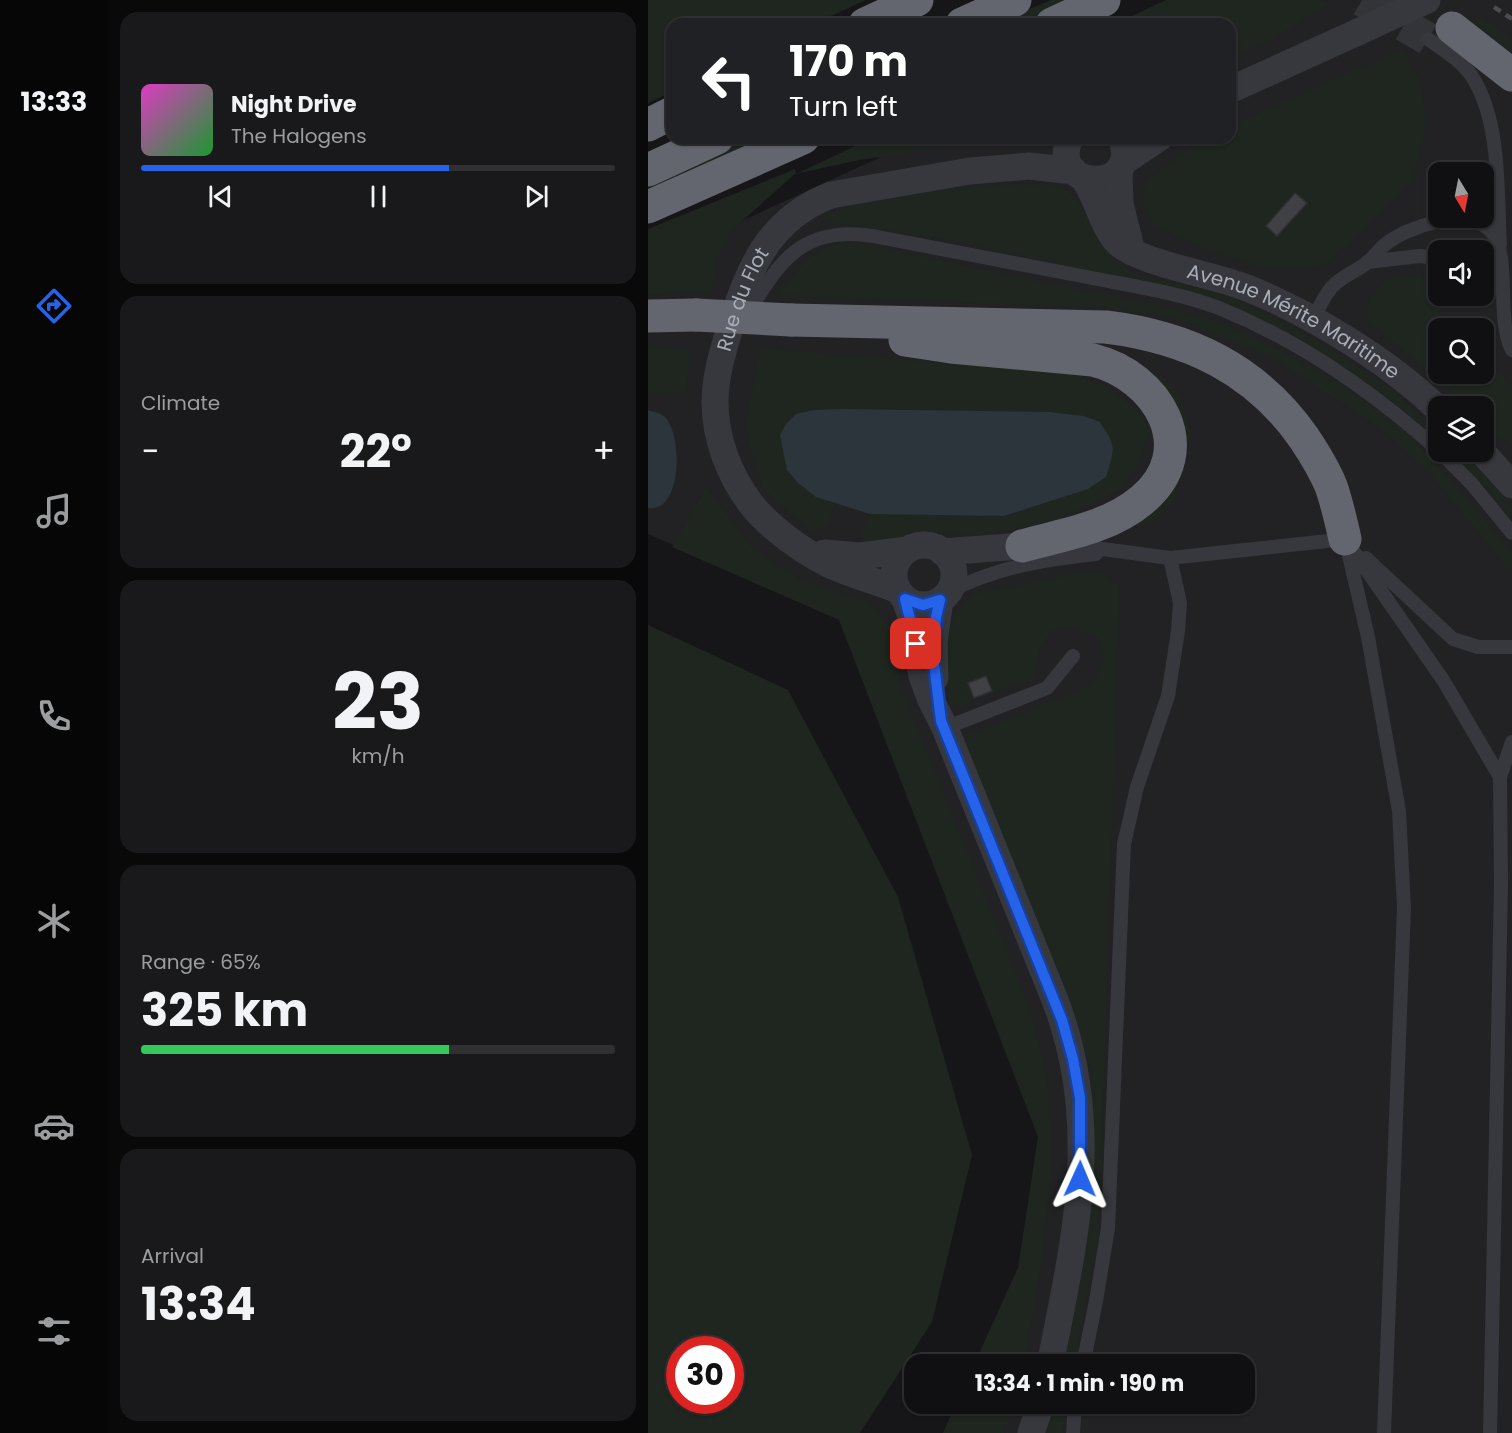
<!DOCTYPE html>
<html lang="en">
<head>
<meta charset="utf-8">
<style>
	:root { --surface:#101012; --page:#19191b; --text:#f1f3f6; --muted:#9c9d9f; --line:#303032; --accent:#2563eb }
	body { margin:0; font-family:Poppins,sans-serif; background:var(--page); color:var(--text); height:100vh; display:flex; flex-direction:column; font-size:22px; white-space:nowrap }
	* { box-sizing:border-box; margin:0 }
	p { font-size:20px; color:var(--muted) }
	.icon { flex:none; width:33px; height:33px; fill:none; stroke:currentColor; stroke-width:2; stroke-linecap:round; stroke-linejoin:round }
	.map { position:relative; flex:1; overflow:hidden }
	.details { display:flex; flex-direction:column; gap:12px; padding:12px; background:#09090a; width:540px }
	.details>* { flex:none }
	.guide { position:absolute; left:18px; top:18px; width:570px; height:126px; border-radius:18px; box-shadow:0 2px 4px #0004,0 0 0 2px var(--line); background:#202124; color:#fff; overflow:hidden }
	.needle { width:39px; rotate:170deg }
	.tools { position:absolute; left:780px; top:162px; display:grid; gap:12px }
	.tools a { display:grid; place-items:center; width:66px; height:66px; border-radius:12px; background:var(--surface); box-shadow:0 2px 4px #0004,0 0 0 2px var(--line); font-size:30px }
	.speed { position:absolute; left:18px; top:1336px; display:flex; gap:12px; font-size:30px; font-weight:700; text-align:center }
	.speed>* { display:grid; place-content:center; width:78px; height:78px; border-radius:50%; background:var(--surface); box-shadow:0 2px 4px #0004,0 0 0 2px var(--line); line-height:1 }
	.speed .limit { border:9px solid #d22; background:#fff; color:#111 }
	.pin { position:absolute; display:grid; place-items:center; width:51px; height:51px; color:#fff; margin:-26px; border-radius:12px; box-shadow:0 3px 9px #0006 }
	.me { position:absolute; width:66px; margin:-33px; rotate:1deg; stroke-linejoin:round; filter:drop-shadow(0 0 4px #0008) }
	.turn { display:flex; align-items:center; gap:21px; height:126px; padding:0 24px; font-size:27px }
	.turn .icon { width:78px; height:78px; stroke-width:2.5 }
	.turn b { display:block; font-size:42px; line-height:51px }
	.big { font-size:45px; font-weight:700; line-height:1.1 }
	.details .card { flex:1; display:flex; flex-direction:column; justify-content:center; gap:9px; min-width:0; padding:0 21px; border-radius:18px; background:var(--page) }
	.details .dial { align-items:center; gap:0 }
	.dial b { font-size:78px; line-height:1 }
	.song { display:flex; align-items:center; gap:18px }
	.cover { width:72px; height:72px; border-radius:9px; background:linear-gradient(135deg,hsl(310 70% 55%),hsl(130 70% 35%)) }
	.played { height:6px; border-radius:3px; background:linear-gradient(90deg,var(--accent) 65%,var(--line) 65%) }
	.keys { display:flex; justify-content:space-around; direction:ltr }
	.heat { display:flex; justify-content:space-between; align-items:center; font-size:33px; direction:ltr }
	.charge { height:9px; border-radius:4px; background:linear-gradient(90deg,#34c759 65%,var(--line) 0) }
	.trip { position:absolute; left:256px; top:1354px; width:351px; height:60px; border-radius:18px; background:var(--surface); box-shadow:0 2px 4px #0004,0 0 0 2px var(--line); font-weight:700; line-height:60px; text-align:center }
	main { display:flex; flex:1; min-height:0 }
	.tab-bar { display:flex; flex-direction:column; width:108px; justify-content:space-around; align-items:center; background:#060607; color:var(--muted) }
	.tab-bar .icon { width:42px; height:42px }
	.tab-bar .current { color:var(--accent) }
	.tab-bar b { font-size:27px; color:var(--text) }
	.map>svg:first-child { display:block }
</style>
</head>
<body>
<main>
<nav class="tab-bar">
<b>13:33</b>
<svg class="icon current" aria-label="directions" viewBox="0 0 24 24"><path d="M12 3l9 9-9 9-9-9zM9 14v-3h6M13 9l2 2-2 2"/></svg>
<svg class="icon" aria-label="music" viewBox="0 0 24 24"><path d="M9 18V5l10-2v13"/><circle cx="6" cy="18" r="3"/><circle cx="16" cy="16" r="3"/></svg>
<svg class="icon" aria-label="phone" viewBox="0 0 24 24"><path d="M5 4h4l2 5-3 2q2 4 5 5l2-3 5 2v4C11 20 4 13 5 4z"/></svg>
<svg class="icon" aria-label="climate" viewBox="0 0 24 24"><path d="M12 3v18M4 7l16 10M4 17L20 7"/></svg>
<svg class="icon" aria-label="car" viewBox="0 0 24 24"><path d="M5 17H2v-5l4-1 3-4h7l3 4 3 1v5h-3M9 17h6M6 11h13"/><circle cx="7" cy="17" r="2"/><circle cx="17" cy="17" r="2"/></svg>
<svg class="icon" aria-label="filters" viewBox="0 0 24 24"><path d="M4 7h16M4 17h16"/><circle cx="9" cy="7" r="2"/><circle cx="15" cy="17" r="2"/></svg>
</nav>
<section class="details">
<div class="card">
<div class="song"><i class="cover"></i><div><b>Night Drive</b><p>The Halogens</p></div></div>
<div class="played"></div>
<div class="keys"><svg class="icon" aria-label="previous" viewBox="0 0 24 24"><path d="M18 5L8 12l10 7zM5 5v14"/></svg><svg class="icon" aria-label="pause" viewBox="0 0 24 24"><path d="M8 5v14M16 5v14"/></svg><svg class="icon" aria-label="next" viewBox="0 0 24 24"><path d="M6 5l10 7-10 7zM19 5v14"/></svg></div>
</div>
<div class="card"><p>Climate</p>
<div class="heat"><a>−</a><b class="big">22°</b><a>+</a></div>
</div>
<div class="card dial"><b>23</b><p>km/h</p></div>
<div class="card"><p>Range · 65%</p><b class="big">325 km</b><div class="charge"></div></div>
<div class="card"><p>Arrival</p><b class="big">13:34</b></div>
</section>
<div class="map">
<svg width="864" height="1433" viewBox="0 0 864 1433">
	<rect width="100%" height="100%" fill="#161618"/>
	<path fill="#222225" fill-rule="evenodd" d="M 573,0 L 864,0 L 864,1433 L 295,1433 L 308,1404 L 597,1404 L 597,1365 L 326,1365 L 374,1259 L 390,1136 L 192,617 L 0,534 L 0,264 L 274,138 L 582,138 L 582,24 ZM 790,172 L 836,172 L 836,218 L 790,218 ZM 790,250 L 836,250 L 836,296 L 790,296 ZM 790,328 L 836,328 L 836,374 L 790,374 ZM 790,406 L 836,406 L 836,452 L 790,452 Z"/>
	<path fill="#1e261f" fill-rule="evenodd" d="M 0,0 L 218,0 L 165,24 L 24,24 L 24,92 L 0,103 Z
		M 403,0 L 429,0 L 376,24 L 345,24 Z
		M 518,0 L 669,0 L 683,4 L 617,43 L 582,57 L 582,24 L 467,24 Z
		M 833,16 L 864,39 L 864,53 L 825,23 Z
		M 755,48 L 774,84 L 778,132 L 763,181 L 696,248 L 675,266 L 643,269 L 614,268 L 547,245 L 505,225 L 494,201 L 498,180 L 557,138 L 582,138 L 582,126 Z
		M 98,138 L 123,138 L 0,194 L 0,183 Z
		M 224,138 L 358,138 L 212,160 L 147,174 L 85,229 L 69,258 L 64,292 L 0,295 L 0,229 L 147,169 L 148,174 Z
		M 396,184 L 415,187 L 431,202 L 466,259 L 486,274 L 563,290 L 586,298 L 640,324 L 680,347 L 738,385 L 790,430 L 790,443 L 761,415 L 713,379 L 642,333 L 558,296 L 308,241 L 168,220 L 199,206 L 327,185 Z
		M 203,241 L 427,289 L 505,303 L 577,324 L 634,351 L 690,382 L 760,434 L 802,479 L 859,547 L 864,554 L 864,574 L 782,474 L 735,430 L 628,360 L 530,319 L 459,308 L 128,295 L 158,261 L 173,249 Z
		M 774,273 L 793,315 L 804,328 L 790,328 L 790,374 L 836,374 L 836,361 L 850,373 L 854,374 L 864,387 L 864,447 L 836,421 L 836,406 L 819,406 L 741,338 L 722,324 L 718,311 L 722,298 L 738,280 Z
		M 14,346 L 42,349 L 38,393 L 0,393 L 0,347 Z
		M 112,348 L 416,372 L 454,385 L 487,407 L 503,432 L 489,467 L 473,490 L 411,519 L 326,536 L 271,532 L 230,545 L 218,545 L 213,532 L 222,513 L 187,502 L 181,525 L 162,531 L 114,488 L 97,426 Z
		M 508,370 L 532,396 L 543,431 L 532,480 L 526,500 L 505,523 L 471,529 L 536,433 L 527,399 L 504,378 Z
		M 799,452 L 815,452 L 864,506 L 864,519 L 834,484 Z
		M 58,487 L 104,548 L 153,580 L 217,601 L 231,612 L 246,634 L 252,685 L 376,993 C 386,1025 397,1058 400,1091 C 409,1183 393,1276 375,1365 L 326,1365 L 370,1268 L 390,1137 L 191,620 L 24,547 Z
		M 449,570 L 472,586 L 451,1235 L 425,1365 L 416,1365 L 440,1243 L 444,1122 L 443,1069 L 413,979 L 316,743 L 321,735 L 445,684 L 456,659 L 451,638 L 423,627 L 403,631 L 392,647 L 387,679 L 311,705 L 301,703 L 297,645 L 305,618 L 324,594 Z
		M 0,625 L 140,690 L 250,897 L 324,1155 L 284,1322 L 212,1433 L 0,1433 ZM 32,1350 L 82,1350 L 82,1401 L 32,1401 Z
		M 308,1404 L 365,1404 L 356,1433 L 295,1433 Z
		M 409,1404 L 418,1404 L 415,1433 L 398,1433 Z"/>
	<path fill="#2c353c" d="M 195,409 L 401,412 L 436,416 L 452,422 L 462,438 L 465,449 L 463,461 L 458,477 L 440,489 L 356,516 L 222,514 L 168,497 L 150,483 L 139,470 L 132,435 L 138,424 L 148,414 L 166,410 Z
		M 0,410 C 5,412 13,413 17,417 C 35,435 34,514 0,508 Z"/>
	<path fill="#404145" stroke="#303034" stroke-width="1.5" d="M 647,193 L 659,203 L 629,236 L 618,226 Z
		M 338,676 L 344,691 L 326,698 L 320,683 Z"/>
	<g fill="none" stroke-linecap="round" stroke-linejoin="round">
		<path stroke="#333438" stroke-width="33" stroke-dasharray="33 16" stroke-linecap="butt" d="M 714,0 L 780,39"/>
		<path stroke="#37383d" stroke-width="14" d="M 780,39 C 796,50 815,62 825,78 C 853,123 849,193 852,245
			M 719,262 L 772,256 L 787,258
			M 98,317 C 130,262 154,225 225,236 C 296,250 368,263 439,277 C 483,286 529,292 571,308 C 653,341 725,392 790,450
			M 665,320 C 670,309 675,298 683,288 C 693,276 708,272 720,262 C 727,256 732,248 739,243 C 762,226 819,207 842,230 C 864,253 847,317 864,350
			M 792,452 L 823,483 L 864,533
			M 697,539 L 795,680 L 852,777 L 853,884 L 842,1433
			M 419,547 L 447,548 L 522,558 L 698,539
			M 699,547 L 720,637 L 751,811 L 756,908 L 736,1433
			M 718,558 L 805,639 L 830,647 L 864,647
			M 300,592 C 349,567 394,560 448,554
			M 297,728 L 399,688 L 425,656
			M 852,777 L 864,742
			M 435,1365 L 448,1301 L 460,1228 L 476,844 L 489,787 L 520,696 L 530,631 L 532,603 L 522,558
			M 425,1433 L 427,1404"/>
		<g stroke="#37383d" stroke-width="27">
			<path d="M 582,90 L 710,32"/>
			<path d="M 422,138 C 398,192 496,194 473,138"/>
			<path d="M 475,162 L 511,138"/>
			<path d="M 471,169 L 472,204 L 482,244"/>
			<path id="s1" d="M 436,179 C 449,197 455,228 470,243 C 491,263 568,275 599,288 C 662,313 742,362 790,409"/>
			<path d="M 834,452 L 864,485"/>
			<circle cx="276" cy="575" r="30"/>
			<path d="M 294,552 L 374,546"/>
			<path d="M 176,553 L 212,556 L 259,550"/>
			<path id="s2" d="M 250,590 C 228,581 204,575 182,565 C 154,551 122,528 103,504 C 81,475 67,438 67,402 C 67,378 74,354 81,331 C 99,271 120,219 183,195 L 322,171 L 381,166 L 426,171"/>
			<path d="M 257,599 L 263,617 L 274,676 L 282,698 L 297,728 L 407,1000 C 455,1125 427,1239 402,1365"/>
			<path d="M 287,678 L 286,642 L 292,600"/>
			<path d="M 383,1433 L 393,1404"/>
		</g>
		<path stroke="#63666e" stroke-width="33" d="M 217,24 L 269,0
			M 314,24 L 367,0
			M 404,24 L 456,0
			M 804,28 L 864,75
			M 0,125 L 24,113
			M 0,170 L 69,138
			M 0,207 L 155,138
			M 0,316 L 48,315
			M 143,320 L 458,327 C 540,337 608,369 656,438 C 666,453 676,469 683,486 C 689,503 693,521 697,539
			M 257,340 L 303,347 L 445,360 C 510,376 554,450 494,500 C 461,528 414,535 374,546"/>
		<path stroke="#4a4c52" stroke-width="4.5" stroke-dasharray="8 6" stroke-linecap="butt" d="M 846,7 L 864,19"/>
		<path stroke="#37383d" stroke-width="27" d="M 710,32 L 779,0"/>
		<path stroke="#63666e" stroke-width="33" d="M 48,315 L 143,320"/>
	</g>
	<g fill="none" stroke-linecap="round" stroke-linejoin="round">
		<defs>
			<path id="route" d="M 268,644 L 257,599 L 275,605 L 292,600 L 288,617 L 285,656 L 293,721 L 414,1020 L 425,1059 L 432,1098 L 432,1179"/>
		</defs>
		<use href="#route" stroke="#184099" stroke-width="15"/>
		<use href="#route" stroke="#2563eb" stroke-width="10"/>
	</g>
	<g text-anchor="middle" stroke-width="4.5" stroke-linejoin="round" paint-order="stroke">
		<g font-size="20" fill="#a8adb8" stroke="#111113">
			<text dy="7" stroke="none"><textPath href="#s2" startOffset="390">Rue du Flot</textPath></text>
			<text dy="7" stroke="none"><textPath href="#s1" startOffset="266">Avenue Mérite Maritime</textPath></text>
		</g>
	</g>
</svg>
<div class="tools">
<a><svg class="needle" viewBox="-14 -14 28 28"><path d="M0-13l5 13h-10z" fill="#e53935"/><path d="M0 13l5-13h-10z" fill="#9c9d9f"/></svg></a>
<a><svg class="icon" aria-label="sound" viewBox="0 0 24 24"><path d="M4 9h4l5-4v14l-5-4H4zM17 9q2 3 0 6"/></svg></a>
<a><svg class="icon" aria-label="search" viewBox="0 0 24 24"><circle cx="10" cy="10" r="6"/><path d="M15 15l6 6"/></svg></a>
<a><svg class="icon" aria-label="layers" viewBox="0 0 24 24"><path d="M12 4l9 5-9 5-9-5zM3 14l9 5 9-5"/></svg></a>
</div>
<div class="speed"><div class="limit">30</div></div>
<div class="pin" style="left:268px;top:644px;background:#d93025"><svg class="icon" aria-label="arrive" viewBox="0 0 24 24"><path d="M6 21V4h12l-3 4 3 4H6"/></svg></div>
<svg class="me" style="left:432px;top:1179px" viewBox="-20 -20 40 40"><path d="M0-17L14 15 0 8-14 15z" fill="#2563eb" stroke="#fff" stroke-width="4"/></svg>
<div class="trip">13:34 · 1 min · 190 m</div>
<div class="guide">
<div class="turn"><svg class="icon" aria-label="left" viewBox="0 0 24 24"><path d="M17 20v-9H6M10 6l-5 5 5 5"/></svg><div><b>170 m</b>Turn left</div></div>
</div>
</div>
</main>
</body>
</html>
